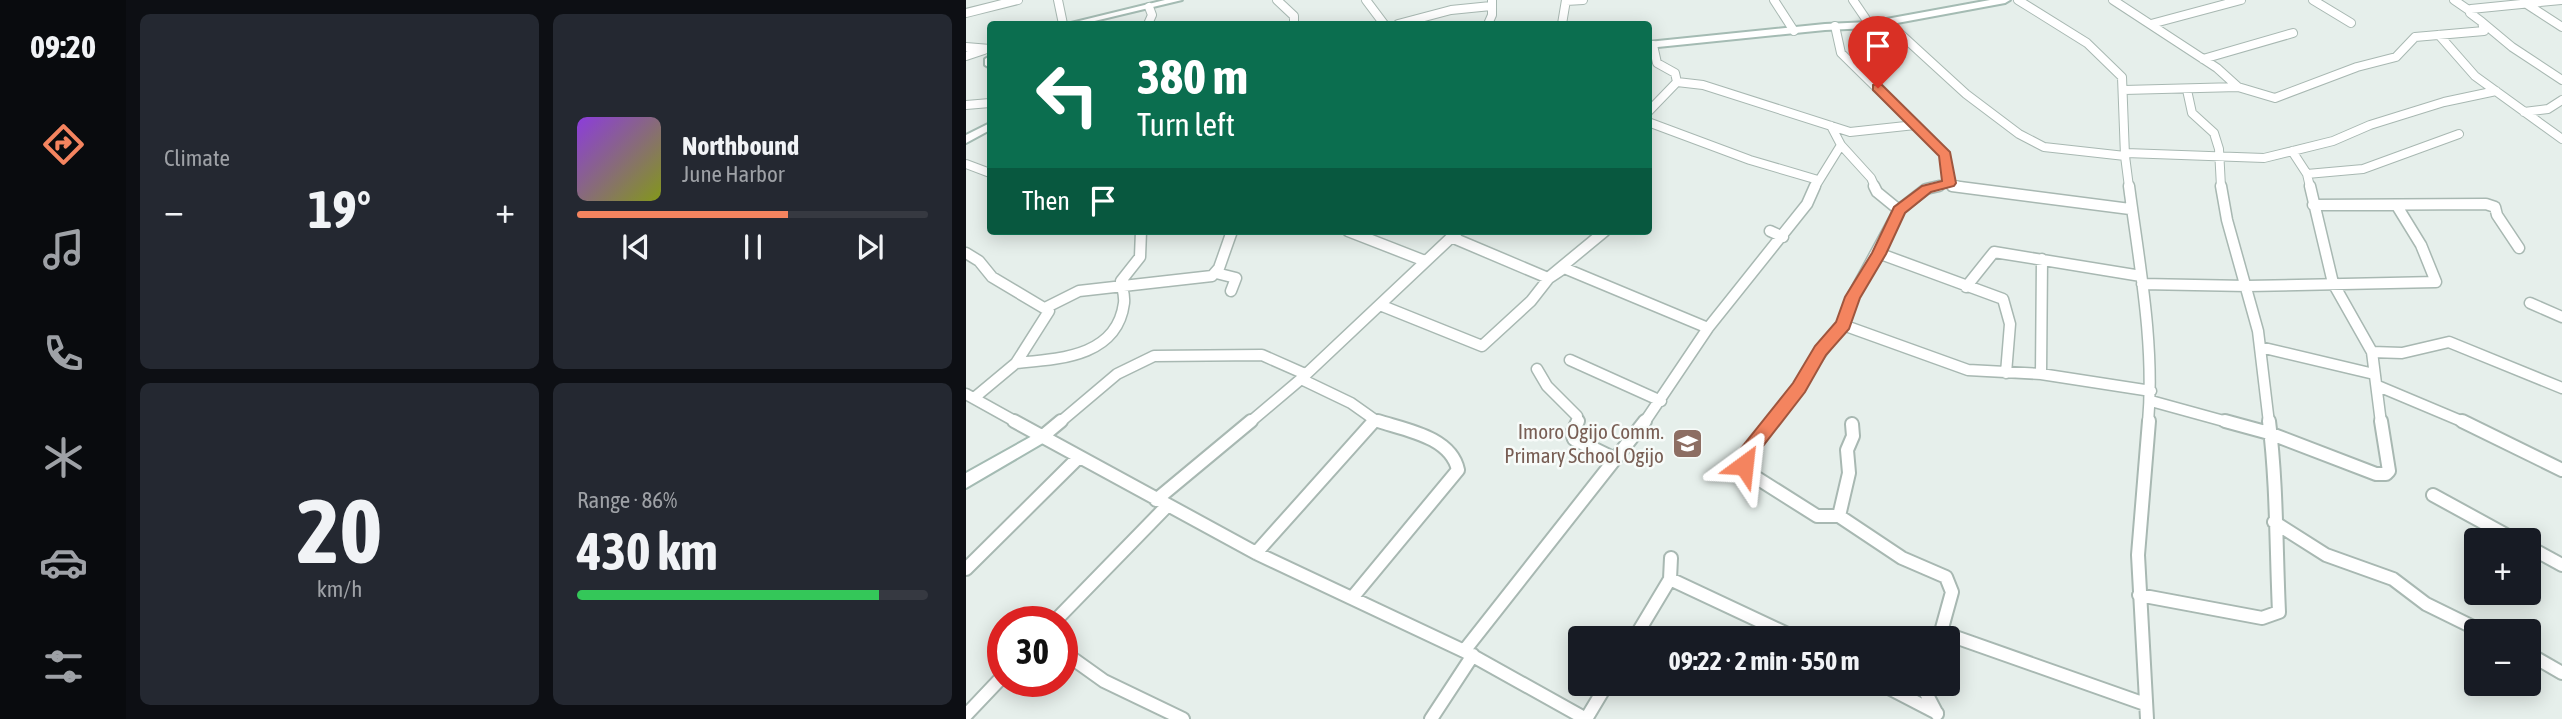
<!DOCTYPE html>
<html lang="en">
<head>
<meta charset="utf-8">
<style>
	:root { --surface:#171b24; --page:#242831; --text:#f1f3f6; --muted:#9ea1a6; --line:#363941; --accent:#f4845f }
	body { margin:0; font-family:"Asap Condensed",sans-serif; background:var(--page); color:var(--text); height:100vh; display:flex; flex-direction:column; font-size:26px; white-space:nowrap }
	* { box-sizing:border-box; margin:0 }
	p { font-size:23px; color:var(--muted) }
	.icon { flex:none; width:38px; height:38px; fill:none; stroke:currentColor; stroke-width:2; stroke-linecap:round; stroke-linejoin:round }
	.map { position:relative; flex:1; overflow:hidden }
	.details { display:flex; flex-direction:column; gap:14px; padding:14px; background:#0d0f14; width:840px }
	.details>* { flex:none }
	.guide { position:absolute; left:21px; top:21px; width:665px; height:214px; border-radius:7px; box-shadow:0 4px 18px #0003; background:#0b6e4f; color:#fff; overflow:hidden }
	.fabs { position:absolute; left:1498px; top:528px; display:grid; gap:14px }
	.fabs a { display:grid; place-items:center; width:77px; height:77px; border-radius:7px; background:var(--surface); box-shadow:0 4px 18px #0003; font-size:35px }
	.speed { position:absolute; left:21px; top:606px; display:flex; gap:14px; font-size:35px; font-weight:700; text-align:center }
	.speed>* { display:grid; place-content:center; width:91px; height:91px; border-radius:50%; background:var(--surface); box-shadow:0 4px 18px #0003; line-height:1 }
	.speed .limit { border:10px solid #d22; background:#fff; color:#111 }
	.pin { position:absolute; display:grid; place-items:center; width:60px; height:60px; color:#fff; margin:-72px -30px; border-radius:50% 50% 50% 0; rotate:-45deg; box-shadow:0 0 7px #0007 }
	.pin .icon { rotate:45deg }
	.me { position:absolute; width:77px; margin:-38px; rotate:30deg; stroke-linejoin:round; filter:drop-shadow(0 0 5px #0008) }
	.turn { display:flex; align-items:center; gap:24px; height:147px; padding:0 35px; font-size:32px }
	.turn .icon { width:91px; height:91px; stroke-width:2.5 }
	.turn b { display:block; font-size:49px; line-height:60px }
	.then { display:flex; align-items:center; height:66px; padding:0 35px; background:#0003; gap:14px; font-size:26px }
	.big { font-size:52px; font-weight:700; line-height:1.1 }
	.details .tile { flex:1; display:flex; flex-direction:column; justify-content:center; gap:10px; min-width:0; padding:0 24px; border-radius:10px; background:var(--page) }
	.details .dial { align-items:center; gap:0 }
	.dial b { font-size:91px; line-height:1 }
	.song { display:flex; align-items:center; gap:21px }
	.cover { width:84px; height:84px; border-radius:10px; background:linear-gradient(135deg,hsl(270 70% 55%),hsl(70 70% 35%)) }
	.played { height:7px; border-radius:4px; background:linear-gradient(90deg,var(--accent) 60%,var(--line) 60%) }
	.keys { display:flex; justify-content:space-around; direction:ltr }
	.heat { display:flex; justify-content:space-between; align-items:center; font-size:38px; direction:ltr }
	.charge { height:10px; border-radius:5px; background:linear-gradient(90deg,#34c759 86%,var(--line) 0) }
	.details .tiles { flex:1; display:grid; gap:14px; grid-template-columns:repeat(2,1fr) }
	.trip { position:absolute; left:602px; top:626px; width:392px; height:70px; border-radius:7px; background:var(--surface); box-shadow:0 4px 18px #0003; font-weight:700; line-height:70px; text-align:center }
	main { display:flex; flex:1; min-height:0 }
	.tab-bar { display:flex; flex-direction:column; width:126px; justify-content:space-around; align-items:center; background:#090b0e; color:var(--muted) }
	.tab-bar .icon { width:49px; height:49px }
	.tab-bar .current { color:var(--accent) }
	.tab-bar b { font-size:32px; color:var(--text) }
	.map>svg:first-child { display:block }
</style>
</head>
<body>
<main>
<nav class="tab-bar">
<b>09:20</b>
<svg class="icon current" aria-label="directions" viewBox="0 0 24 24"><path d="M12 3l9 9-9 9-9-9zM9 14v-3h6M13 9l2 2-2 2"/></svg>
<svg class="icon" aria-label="music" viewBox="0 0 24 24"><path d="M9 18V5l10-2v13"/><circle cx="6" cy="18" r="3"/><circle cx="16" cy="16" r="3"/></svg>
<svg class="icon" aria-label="phone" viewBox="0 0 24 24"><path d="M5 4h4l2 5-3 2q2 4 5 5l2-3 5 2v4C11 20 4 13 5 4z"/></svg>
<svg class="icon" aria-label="climate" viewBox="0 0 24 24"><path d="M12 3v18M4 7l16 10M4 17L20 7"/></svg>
<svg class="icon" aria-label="car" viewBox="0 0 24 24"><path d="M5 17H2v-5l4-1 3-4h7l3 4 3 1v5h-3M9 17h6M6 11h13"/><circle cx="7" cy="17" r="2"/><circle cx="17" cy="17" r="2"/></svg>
<svg class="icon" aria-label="filters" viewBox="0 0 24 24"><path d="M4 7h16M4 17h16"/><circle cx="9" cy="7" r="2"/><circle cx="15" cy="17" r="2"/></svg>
</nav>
<section class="details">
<div class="tiles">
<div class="tile"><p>Climate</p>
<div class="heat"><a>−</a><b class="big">19°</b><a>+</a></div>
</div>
<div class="tile">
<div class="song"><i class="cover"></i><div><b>Northbound</b><p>June Harbor</p></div></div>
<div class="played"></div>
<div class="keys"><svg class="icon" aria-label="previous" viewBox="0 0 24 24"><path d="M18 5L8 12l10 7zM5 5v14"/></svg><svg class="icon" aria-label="pause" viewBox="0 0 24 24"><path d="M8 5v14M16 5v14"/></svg><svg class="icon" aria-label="next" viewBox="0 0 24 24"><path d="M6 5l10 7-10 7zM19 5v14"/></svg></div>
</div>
<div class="tile dial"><b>20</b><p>km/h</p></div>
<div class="tile"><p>Range · 86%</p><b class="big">430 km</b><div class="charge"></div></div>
</div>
</section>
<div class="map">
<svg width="1596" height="719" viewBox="0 0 1596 719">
	<rect width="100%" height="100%" fill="#e6efeb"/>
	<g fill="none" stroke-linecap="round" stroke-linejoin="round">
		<defs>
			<path id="street-far2" d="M 92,0 L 97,24
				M 311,0 L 328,16 L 328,24
				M 400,0 L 418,24
				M 808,0 L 828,31
				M 887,0 L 904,25
				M 1052,0 L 1121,43 L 1156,77 L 1159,156 L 1163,187
				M 1147,0 L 1251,68 L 1272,87 L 1158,90
				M 1347,0 L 1385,23
				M 1488,0 L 1504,11
				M 600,1 L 617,0
				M 1559,3 L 1596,27
				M 0,13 L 52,0
				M 1516,22 L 1546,47 L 1596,80
				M 918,23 L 930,30 L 1000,94 L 1053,134 L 1078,147 L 1159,156
				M 182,24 L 186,15 L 183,7
				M 432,24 L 485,10 L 525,6
				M 522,24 L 526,15 L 526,0
				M 596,24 L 600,0
				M 1185,24 L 1275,0
				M 869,26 L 875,53 L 979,155 L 983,183 L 997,187
				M 1473,35 L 1509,76 L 1596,139
				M 687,45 L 691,63 L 709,73 L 711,82 L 737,85 L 884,132 L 949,125
				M 0,47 L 24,49
				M 0,56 L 18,50
				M 1237,59 L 1327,33
				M 1272,87 L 1309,98 L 1391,67 L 1430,57 L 1449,37 L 1518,31 L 1516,22 L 1504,13 L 1505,9 L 1595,0
				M 1221,90 L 1226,113 L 1248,133 L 1253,149 L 1255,187
				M 0,105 L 24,103
				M 682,112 L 711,82
				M 1558,112 L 1582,109 L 1596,100
				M 682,122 L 784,160 L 852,180
				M 875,145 L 905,178 L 909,187
				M 1326,151 L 1341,174 L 1344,187
				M 1160,153 L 1298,158 L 1367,141 L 1404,125 L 1478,102 L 1530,91
				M 0,164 L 24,173
				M 1341,174 L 1397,169 L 1493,134
				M 849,187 L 875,145 L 865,126
				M 966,187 L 983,183"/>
			<path id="street-far1" d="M 908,186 L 911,192 L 933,210
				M 973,186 L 960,189 L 933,210 L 886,297 L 877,325 L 1002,370 L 1075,374 L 1185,391
				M 986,186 L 1164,209
				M 1163,186 C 1173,263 1189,344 1182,423
				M 1255,186 L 1261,220 L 1292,331 L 1303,423
				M 1344,186 L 1367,283 L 1406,352 L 1415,423
				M 1347,205 L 1520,204 L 1529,207 L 1531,215 L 1553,248
				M 382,231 L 459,261
				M 804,231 L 817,237
				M 485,237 L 582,278 L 639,231
				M 0,253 L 13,261 L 26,277 L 83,311 L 50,363 L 8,398
				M 912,253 L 1037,299 L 1044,324 L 1040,373
				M 250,273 L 270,278 L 265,291
				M 1176,284 L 1281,286 L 1470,282 L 1455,245 L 1431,206
				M 1000,287 L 1028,252 L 1175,276
				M 1564,303 L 1596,317
				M 414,305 L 516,346 L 565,301 L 583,278 L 598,268 L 742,328
				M 81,307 L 113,291 L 246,276 L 253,268 L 266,231
				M 1294,347 L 1408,374
				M 1406,352 L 1436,353 L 1483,342 L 1596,388
				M 604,360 L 695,401
				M 50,363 C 93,359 151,357 158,303 C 159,295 156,288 155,281 L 174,257 L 175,231
				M 571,369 L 581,386 L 611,416 L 611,423
				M 1075,374 L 1076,259
				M 335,379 L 385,403 L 409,420 L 407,423
				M 1412,386 L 1500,423
				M 0,394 L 52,423
				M 1185,401 L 1265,423
				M 409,420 L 417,423
				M 93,423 L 151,374 L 188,356 L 296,355 L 339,374
				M 283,423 L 335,379 L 492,231
				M 678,423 L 742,328 L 841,204 L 849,186
				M 805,423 C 831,391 850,356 877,325"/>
			<path id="street" d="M 48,421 L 290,553 L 498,651 L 620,719
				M 612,421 L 606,433 L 608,439 L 649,459
				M 807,421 L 778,457 L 778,465 L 783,473 L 851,516 L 873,516
				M 1259,421 L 1303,433 L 1410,474 L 1420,474 L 1423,471 L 1415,421
				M 1496,421 L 1596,470
				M 886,424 L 887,436 L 881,450 L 883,473 L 873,516 L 936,558 L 980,577 L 986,592 L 973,639
				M 77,436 L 95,421
				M 1467,495 L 1551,541
				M 190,500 L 285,421
				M 1308,522 L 1360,555 L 1427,579 L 1460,604 L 1517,632
				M 1563,547 L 1596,565
				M 290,553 L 408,421
				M 0,569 L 113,457
				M 704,579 L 832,639
				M 1173,595 L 1296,618 L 1313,612 C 1310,548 1311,484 1303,421
				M 386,598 L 492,470 C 485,437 440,430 412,421
				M 89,621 L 201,506
				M 975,632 L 1179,704
				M 668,639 L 704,579 L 705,558
				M 96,651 L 138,681 L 217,719
				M 498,651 L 679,421
				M 1563,654 L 1596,673
				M 915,684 L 971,713
				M 961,684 L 960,693 L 971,714
				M 0,715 L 37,676
				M 465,719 L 507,655
				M 620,719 L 641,684
				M 1181,719 L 1172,555 L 1183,421"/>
			<path id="secondary" d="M 199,0 L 216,0 L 116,24 L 101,24 Z
				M 1024,0 L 1044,0 L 1039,3 L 904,28 L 859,30 L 682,48 L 682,42 L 859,24 L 904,22 Z
				M 24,56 L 24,68 L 19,65 L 19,59 Z
				M 24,123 L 24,130 L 0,143 L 0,135 Z
				M 77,430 L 82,432 L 85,436 L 82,440 L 0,488 L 0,473 Z"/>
		</defs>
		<use href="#street-far2" stroke="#a8b8b2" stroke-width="10"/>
		<use href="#street-far1" stroke="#a8b8b2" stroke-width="13"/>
		<use href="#street" stroke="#a8b8b2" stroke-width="16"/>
		<use href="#secondary" stroke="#a4bbb3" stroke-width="4"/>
		<use href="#street-far2" stroke="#fff" stroke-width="8"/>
		<use href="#street-far1" stroke="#fff" stroke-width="10"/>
		<use href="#street" stroke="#fff" stroke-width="12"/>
		<use href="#secondary" fill="#fff" fill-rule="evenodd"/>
	</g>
	<path fill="#f4845f" stroke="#9f563e" stroke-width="2" d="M 912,84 L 916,85 L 984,152 L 990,183 L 988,186 L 965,192 L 939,213 L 920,254 L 894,298 L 883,329 L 860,355 L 839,392 L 787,459 L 785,470 L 778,472 L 772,470 L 770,465 L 772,452 L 827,383 L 849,346 L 870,322 L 879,297 L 906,253 L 928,207 L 956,186 L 976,181 L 973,156 L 907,90 L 907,85 Z"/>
	<defs>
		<symbol id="school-square" viewBox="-11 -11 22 22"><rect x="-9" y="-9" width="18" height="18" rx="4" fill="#8d6e63" stroke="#f7fbf9"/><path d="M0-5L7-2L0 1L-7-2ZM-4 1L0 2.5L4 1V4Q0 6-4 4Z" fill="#fff"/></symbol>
	</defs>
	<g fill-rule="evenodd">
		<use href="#school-square" x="704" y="426" width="35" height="35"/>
	</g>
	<g text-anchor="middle" stroke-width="5" stroke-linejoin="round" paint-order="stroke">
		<g font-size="21" fill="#785e54" stroke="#f7fbf9" text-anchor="end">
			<text x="698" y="439">Imoro Ogijo Comm.<tspan x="698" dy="24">Primary School Ogijo</tspan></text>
		</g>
	</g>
</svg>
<div class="fabs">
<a>+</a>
<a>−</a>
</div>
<div class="speed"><div class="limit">30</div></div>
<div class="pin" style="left:912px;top:88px;background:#d93025"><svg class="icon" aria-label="arrive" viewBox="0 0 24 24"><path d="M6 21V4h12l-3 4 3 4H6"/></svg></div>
<svg class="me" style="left:778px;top:465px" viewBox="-20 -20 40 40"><path d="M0-17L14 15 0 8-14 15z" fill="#f4845f" stroke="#fff" stroke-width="4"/></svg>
<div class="trip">09:22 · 2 min · 550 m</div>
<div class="guide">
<div class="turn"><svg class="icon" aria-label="left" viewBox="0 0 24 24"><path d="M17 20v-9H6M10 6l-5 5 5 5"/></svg><div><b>380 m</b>Turn left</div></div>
<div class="then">Then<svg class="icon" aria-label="arrive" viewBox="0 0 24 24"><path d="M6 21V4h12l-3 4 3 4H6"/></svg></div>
</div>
</div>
</main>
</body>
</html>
